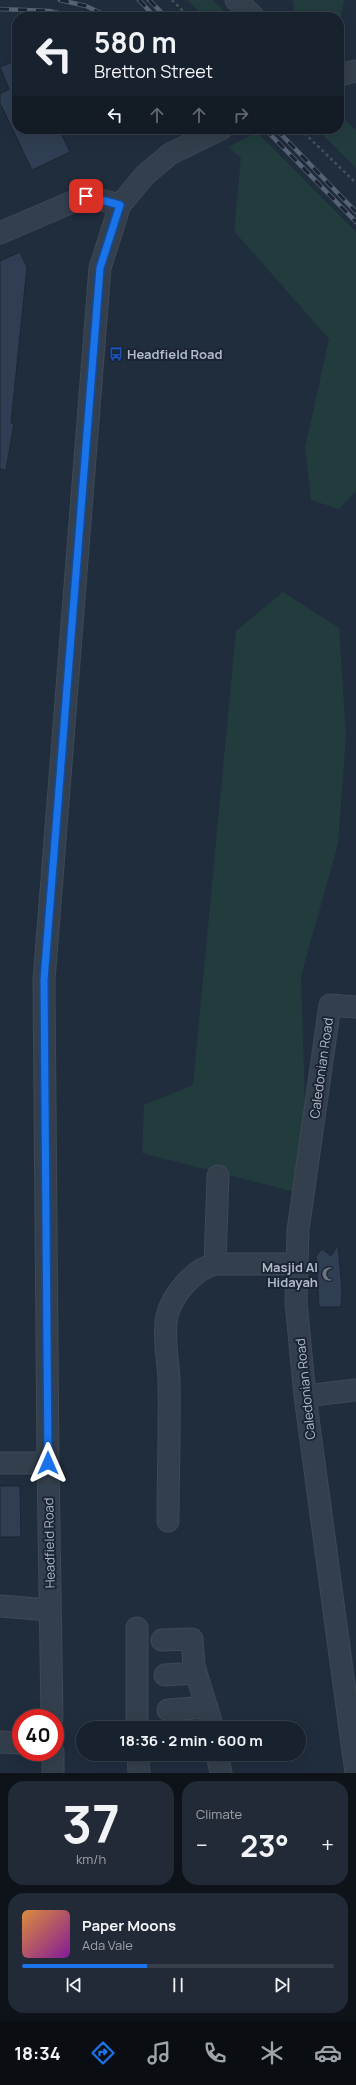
<!DOCTYPE html>
<html lang="en">
<head>
<meta charset="utf-8">
<style>
	:root { --surface:#18222e; --page:#212a36; --text:#f1f3f6; --muted:#9fa4aa; --line:#363f4a; --accent:#1a73e8 }
	body { margin:0; font-family:Manrope,sans-serif; background:var(--page); color:var(--text); height:100vh; display:flex; flex-direction:column; font-size:15px; white-space:nowrap }
	* { box-sizing:border-box; margin:0 }
	p { font-size:13px; color:var(--muted) }
	.icon { flex:none; width:22px; height:22px; fill:none; stroke:currentColor; stroke-width:2; stroke-linecap:round; stroke-linejoin:round }
	.map { position:relative; height:1773px; overflow:hidden }
	.details { display:flex; flex-direction:column; gap:8px; padding:8px; background:#0d1319; flex:1 }
	.details>* { flex:none }
	.guide { position:absolute; left:12px; top:12px; width:332px; height:122px; border-radius:16px; box-shadow:0 4px 16px #0002,0 0 0 1px var(--line); background:#18222e; color:var(--text); overflow:hidden }
	.speed { position:absolute; left:12px; top:1709px; display:flex; gap:8px; font-size:20px; font-weight:700; text-align:center }
	.speed>* { display:grid; place-content:center; width:52px; height:52px; border-radius:50%; background:var(--surface); box-shadow:0 4px 16px #0002,0 0 0 1px var(--line); line-height:1 }
	.speed .limit { border:6px solid #d22; background:#fff; color:#111 }
	.pin { position:absolute; display:grid; place-items:center; width:34px; height:34px; color:#fff; margin:-17px; border-radius:8px; box-shadow:0 2px 6px #0006 }
	.me { position:absolute; width:44px; margin:-22px; rotate:0deg; stroke-linejoin:round; filter:drop-shadow(0 0 3px #0008) }
	.turn { display:flex; align-items:center; gap:14px; height:84px; padding:0 16px; font-size:18px }
	.turn .icon { width:52px; height:52px; stroke-width:2.5 }
	.turn b { display:block; font-size:28px; line-height:34px }
	.lanes { display:flex; align-items:center; height:38px; padding:0 16px; background:#0003; justify-content:center; gap:20px; direction:ltr }
	.lanes .off { opacity:.35 }
	.big { font-size:30px; font-weight:700; line-height:1.1 }
	.details .tile { flex:1; display:flex; flex-direction:column; justify-content:center; gap:6px; min-width:0; padding:0 14px; border-radius:16px; background:var(--page) }
	.details .dial { align-items:center; gap:0 }
	.dial b { font-size:52px; line-height:1 }
	.song { display:flex; align-items:center; gap:12px }
	.cover { width:48px; height:48px; border-radius:6px; background:linear-gradient(135deg,hsl(30 70% 55%),hsl(290 70% 35%)) }
	.played { height:4px; border-radius:2px; background:linear-gradient(90deg,var(--accent) 40%,var(--line) 40%) }
	.keys { display:flex; justify-content:space-around; direction:ltr }
	.heat { display:flex; justify-content:space-between; align-items:center; font-size:22px; direction:ltr }
	.details .tiles { flex:1; display:grid; gap:8px; grid-template-columns:1fr 1fr }
	.tile:last-child { grid-column:span 2 }
	.trip { position:absolute; left:76px; top:1721px; width:230px; height:40px; border-radius:20px; background:var(--surface); box-shadow:0 4px 16px #0002,0 0 0 1px var(--line); font-weight:700; line-height:40px; text-align:center }
	.dock { display:flex; height:64px; justify-content:space-around; align-items:center; background:#0a0e12; color:var(--muted) }
	.dock .icon { width:28px; height:28px }
	.dock .on { color:var(--accent) }
	.dock b { font-size:18px; color:var(--text) }
	.map>svg:first-child { display:block }
</style>
</head>
<body>
<div class="map">
<svg width="356" height="1773" viewBox="0 0 356 1773">
	<rect width="100%" height="100%" fill="#202d3d"/>
	<path fill="#223c3e" d="M 187,0 L 213,0 L 230,17 L 205,17 Z
		M 293,0 L 344,0 L 339,28 L 339,17 L 294,17 Z
		M 339,114 L 356,130 L 356,168 L 322,134 L 322,129 L 339,129 Z
		M 257,132 L 356,232 L 356,491 L 339,509 L 311,500 L 305,448 L 329,339 L 234,231 L 241,158 L 228,147 Z
		M 283,592 L 339,628 L 346,735 L 338,844 L 301,976 L 305,1107 L 299,1193 L 142,1153 L 144,1105 L 193,1085 L 236,631 Z"/>
	<path fill="#2f3e52" stroke="#1c2634" d="M 10,63 L 17,63 L 17,129 L 59,129 L 70,152 L 32,170 L 0,103 L 0,94 L 9,89 L 0,67 Z
		M 20,252 L 27,267 L 11,423 L 14,423 L 6,470 L 0,469 L 0,261 Z
		M 338,1245 L 342,1289 L 341,1307 L 319,1307 L 316,1256 L 322,1249 L 331,1256 Z
		M 0,1486 L 20,1486 L 21,1537 L 0,1537 Z"/>
	<g fill="none" stroke-linecap="round" stroke-linejoin="round">
		<defs>
			<path id="minor" d="M 236,0 L 254,17
				M 339,75 L 356,71
				M 0,233 L 86,196 L 120,205
				M 215,1264 L 218,1176
				M 305,1396 L 356,1390
				M 0,1463 L 48,1463
				M 168,1521 C 168,1474 170,1427 169,1380 C 168,1359 163,1336 167,1316 C 172,1295 194,1269 215,1264 L 297,1264
				M 0,1606 L 49,1610
				M 162,1640 L 192,1639 L 194,1666 L 213,1728
				M 165,1675 L 195,1673
				M 168,1710 L 207,1707
				M 52,1718 L 48,1463 L 44,980 L 100,268 L 120,205 L 145,175 L 170,154 L 221,129
				M 137,1728 L 137,1628
				M 0,1742 L 21,1743
				M 53,1752 L 53,1773
				M 138,1754 L 139,1773
				M 217,1754 L 221,1773
				M 356,1773 L 305,1396 L 296,1302 L 298,1230 L 330,1005 L 356,1007"/>
		</defs>
		<use href="#minor" stroke="#3e4856" stroke-width="23"/>
		<path stroke="#3b5556" stroke-width="2.5" stroke-dasharray="3 3" stroke-linecap="butt" d="M 172,0 L 189,17
			M 300,129 L 356,183"/>
		<use href="#minor" stroke="#343f4d" stroke-width="21"/>
		<defs>
			<path id="rail" d="M 60,0 L 86,6 L 109,17
				M 139,0 L 155,17
				M 149,0 L 166,17
				M 0,9 L 49,11 L 76,17
				M 265,129 L 356,222
				M 276,129 L 356,212"/>
		</defs>
		<use href="#rail" stroke="#566375" stroke-width="4.5"/>
		<use href="#rail" stroke="#1a2432" stroke-width="3" stroke-dasharray="9" stroke-linecap="butt"/>
	</g>
	<g fill="none" stroke-linecap="round" stroke-linejoin="round">
		<defs>
			<path id="route" d="M 48,1463 L 44,980 L 100,268 L 120,205 L 86,196"/>
		</defs>
		<use href="#route" stroke="#114b97" stroke-width="10"/>
		<use href="#route" stroke="#1a73e8" stroke-width="7"/>
	</g>
	<defs>
		<symbol id="bus-bare" viewBox="-9 -9 18 18"><path d="M-5-6H5V4H4V6H2V4H-2V6H-4V4H-5ZM-3.5-4V0h7V-4ZM-3.5 1.2v1.5H-2V1.2ZM2 1.2v1.5H3.5V1.2Z" fill="#1a4fb4" stroke="#1a2432" stroke-width="2.5" paint-order="stroke"/></symbol>
		<symbol id="mosque-bare" viewBox="-9 -9 18 18"><path d="M3.5-4.9A6 6 0 1 0 3.5 4.9A5 5 0 1 1 3.5-4.9Z" fill="#6b7280" stroke="#1a2432" stroke-width="2.5" paint-order="stroke"/></symbol>
	</defs>
	<g fill-rule="evenodd">
		<use href="#bus-bare" x="106" y="344" width="20" height="20"/>
		<use href="#mosque-bare" x="319" y="1264" width="20" height="20"/>
	</g>
	<g text-anchor="middle" stroke-width="4" stroke-linejoin="round" paint-order="stroke">
		<g font-size="13" font-weight="bold" fill="#b0bac9" stroke="#1a2432" text-anchor="start">
			<text x="127" y="359">Headfield Road</text>
			<text x="318" y="1272" text-anchor="end">Masjid Al<tspan x="318" dy="15">Hidayah</tspan></text>
		</g>
		<g font-size="13" fill="#b0bac9" stroke="#1a2432">
			<text transform="translate(321 1068) rotate(-82)" y="5">Caledonian Road</text>
			<text transform="translate(305 1389) rotate(-96)" y="5">Caledonian Road</text>
			<text transform="translate(49 1543) rotate(-91)" y="5">Headfield Road</text>
		</g>
	</g>
</svg>
<div class="speed"><div class="limit">40</div></div>
<div class="pin" style="left:86px;top:196px;background:#d93025"><svg class="icon" aria-label="arrive" viewBox="0 0 24 24"><path d="M6 21V4h12l-3 4 3 4H6"/></svg></div>
<svg class="me" style="left:48px;top:1463px" viewBox="-20 -20 40 40"><path d="M0-17L14 15 0 8-14 15z" fill="#1a73e8" stroke="#fff" stroke-width="4"/></svg>
<div class="trip">18:36 · 2 min · 600 m</div>
<div class="guide">
<div class="turn"><svg class="icon" aria-label="left" viewBox="0 0 24 24"><path d="M17 20v-9H6M10 6l-5 5 5 5"/></svg><div><b>580 m</b>Bretton Street</div></div>
<div class="lanes"><svg class="icon" aria-label="left" viewBox="0 0 24 24"><path d="M17 20v-9H6M10 6l-5 5 5 5"/></svg><svg class="icon off" aria-label="ahead" viewBox="0 0 24 24"><path d="M12 20V5M6 11l6-6 6 6"/></svg><svg class="icon off" aria-label="ahead" viewBox="0 0 24 24"><path d="M12 20V5M6 11l6-6 6 6"/></svg><svg class="icon off" aria-label="right" viewBox="0 0 24 24"><path d="M7 20v-9h11M14 6l5 5-5 5"/></svg></div>
</div>
</div>
<section class="details">
<div class="tiles">
<div class="tile dial"><b>37</b><p>km/h</p></div>
<div class="tile"><p>Climate</p>
<div class="heat"><a>−</a><b class="big">23°</b><a>+</a></div>
</div>
<div class="tile">
<div class="song"><i class="cover"></i><div><b>Paper Moons</b><p>Ada Vale</p></div></div>
<div class="played"></div>
<div class="keys"><svg class="icon" aria-label="previous" viewBox="0 0 24 24"><path d="M18 5L8 12l10 7zM5 5v14"/></svg><svg class="icon" aria-label="pause" viewBox="0 0 24 24"><path d="M8 5v14M16 5v14"/></svg><svg class="icon" aria-label="next" viewBox="0 0 24 24"><path d="M6 5l10 7-10 7zM19 5v14"/></svg></div>
</div>
</div>
</section>
<nav class="dock">
<b>18:34</b>
<svg class="icon on" aria-label="directions" viewBox="0 0 24 24"><path d="M12 3l9 9-9 9-9-9zM9 14v-3h6M13 9l2 2-2 2"/></svg>
<svg class="icon" aria-label="music" viewBox="0 0 24 24"><path d="M9 18V5l10-2v13"/><circle cx="6" cy="18" r="3"/><circle cx="16" cy="16" r="3"/></svg>
<svg class="icon" aria-label="phone" viewBox="0 0 24 24"><path d="M5 4h4l2 5-3 2q2 4 5 5l2-3 5 2v4C11 20 4 13 5 4z"/></svg>
<svg class="icon" aria-label="climate" viewBox="0 0 24 24"><path d="M12 3v18M4 7l16 10M4 17L20 7"/></svg>
<svg class="icon" aria-label="car" viewBox="0 0 24 24"><path d="M5 17H2v-5l4-1 3-4h7l3 4 3 1v5h-3M9 17h6M6 11h13"/><circle cx="7" cy="17" r="2"/><circle cx="17" cy="17" r="2"/></svg>
</nav>
</body>
</html>
